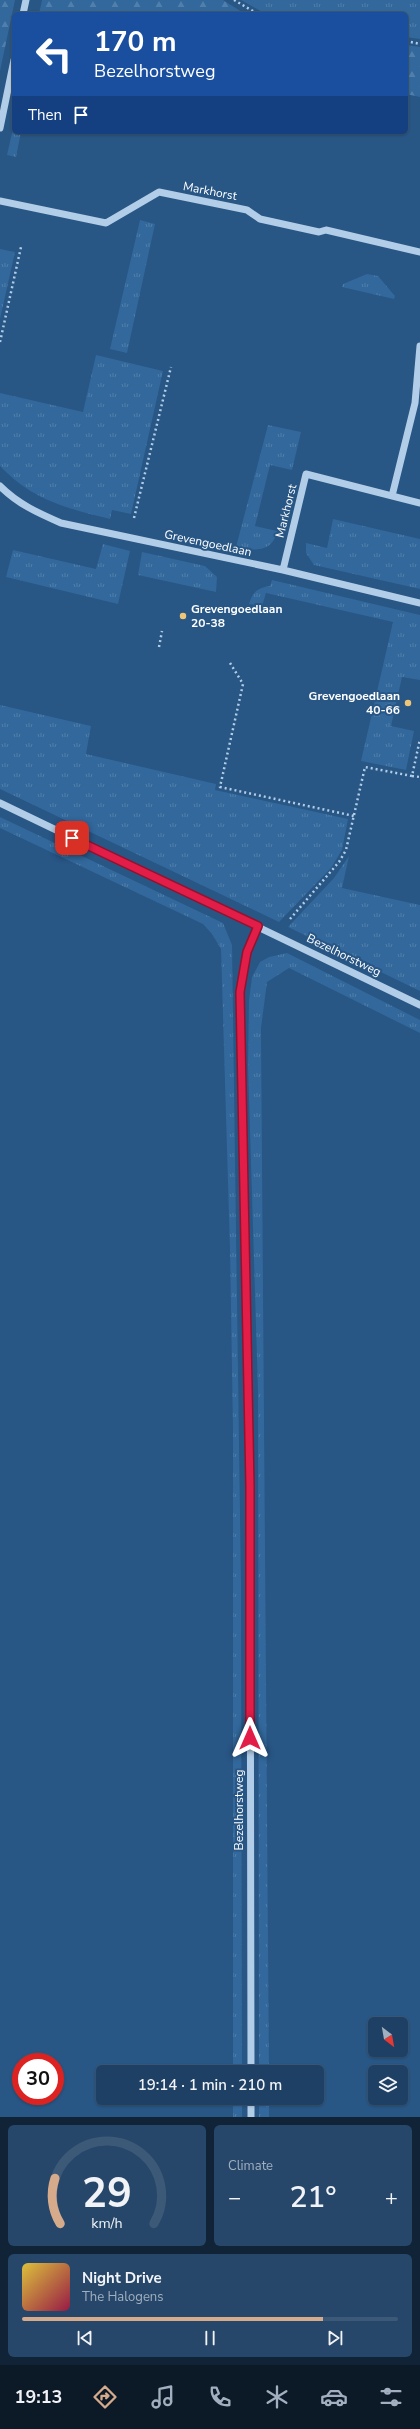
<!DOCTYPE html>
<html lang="en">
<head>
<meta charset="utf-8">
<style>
	:root { --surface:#1e4064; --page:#26476a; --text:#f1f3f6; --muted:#a1afbf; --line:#3c5978; --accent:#d6ab8b }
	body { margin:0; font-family:"Nunito Sans",sans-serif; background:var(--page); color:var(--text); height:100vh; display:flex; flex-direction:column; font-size:15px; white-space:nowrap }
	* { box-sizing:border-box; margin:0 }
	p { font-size:13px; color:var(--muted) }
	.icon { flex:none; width:22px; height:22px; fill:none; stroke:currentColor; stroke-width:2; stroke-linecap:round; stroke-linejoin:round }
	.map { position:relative; height:2117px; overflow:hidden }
	.sheet { display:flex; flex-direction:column; gap:8px; padding:8px; background:#102337; flex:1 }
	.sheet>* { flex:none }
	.banner { position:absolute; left:12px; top:12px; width:396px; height:122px; border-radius:6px; box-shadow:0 1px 3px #0004,0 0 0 1px var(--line); background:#1a4fa0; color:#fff; overflow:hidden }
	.needle { width:26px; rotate:149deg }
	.buttons { position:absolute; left:368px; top:2017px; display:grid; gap:8px }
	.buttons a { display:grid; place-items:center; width:40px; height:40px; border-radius:6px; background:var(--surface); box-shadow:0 1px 3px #0004,0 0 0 1px var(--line); font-size:20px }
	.speed { position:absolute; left:12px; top:2053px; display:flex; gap:8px; font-size:20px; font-weight:700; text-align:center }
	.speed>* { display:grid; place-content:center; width:52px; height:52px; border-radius:50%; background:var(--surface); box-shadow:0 1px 3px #0004,0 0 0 1px var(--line); line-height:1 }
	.speed .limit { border:6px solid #d22; background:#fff; color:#111 }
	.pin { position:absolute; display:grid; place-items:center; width:34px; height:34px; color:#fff; margin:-17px; border-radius:8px; box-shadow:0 2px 6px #0006 }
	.me { position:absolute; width:44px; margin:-22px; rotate:0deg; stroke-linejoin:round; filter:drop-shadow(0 0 3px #0008) }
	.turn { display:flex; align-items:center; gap:14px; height:84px; padding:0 16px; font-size:18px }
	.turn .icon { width:52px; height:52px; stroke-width:2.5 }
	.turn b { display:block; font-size:28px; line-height:34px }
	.then { display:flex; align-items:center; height:38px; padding:0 16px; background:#0003; gap:8px; font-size:15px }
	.big { font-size:30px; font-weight:600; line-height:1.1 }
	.sheet .card { flex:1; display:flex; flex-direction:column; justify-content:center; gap:6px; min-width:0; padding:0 14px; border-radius:6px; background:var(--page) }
	.sheet .dial { align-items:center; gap:0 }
	.dial svg { height:104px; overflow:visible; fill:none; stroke:var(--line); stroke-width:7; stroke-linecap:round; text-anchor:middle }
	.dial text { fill:var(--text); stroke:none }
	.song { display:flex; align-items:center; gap:12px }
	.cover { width:48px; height:48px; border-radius:6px; background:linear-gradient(135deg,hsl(50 70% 55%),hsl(340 70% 35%)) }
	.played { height:4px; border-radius:2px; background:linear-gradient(90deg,var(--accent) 80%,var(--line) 80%) }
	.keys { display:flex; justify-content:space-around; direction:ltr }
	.heat { display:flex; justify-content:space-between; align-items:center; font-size:22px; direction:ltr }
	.sheet .tiles { flex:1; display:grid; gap:8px; grid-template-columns:1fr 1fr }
	.card:last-child { grid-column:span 2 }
	.trip { position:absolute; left:96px; top:2065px; width:228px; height:40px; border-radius:6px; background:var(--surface); box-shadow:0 1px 3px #0004,0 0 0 1px var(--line); font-weight:600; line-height:40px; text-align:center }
	.dock { display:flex; height:64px; justify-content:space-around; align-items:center; background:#0c1a28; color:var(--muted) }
	.dock .icon { width:28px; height:28px }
	.dock .current { color:var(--accent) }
	.dock b { font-size:18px; color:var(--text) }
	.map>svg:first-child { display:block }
</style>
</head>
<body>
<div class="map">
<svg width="420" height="2117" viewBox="0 0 420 2117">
	<defs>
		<pattern id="grass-tufts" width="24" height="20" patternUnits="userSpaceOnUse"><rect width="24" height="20" fill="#32689c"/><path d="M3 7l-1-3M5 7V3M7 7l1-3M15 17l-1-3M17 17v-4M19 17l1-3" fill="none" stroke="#517fab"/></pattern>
		<pattern id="forest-firs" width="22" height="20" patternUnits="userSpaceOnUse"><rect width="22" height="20" fill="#32689c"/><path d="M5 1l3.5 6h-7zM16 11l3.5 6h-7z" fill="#517fab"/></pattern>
	</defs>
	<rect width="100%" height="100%" fill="#285685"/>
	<path fill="url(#grass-tufts)" d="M 241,0 L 420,0 L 420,39 L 406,37 L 406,14 L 266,14 Z
		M 14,124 L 14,132 L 21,132 L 16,157 L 7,155 Z
		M 140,220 L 155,224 L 127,353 L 110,349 Z
		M 0,249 L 15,252 L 0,319 Z
		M 367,274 L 378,276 L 395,296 L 394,299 L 342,287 L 343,284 Z
		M 96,355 L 163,371 L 131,514 L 112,510 L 110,519 C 66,508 32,500 0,466 L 0,393 L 83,412 Z
		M 268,425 L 301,432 L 292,470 L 270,465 L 255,526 L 277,531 C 273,553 253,551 236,547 Z
		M 333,519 L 420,539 L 420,589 L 314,565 L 306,553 L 306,543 L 327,548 Z
		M 103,544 L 130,551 L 118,604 L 6,577 L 13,550 L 96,569 Z
		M 142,552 L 205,566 L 217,577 L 216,592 L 138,575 Z
		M 272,580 L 420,615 L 420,680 L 402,677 L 391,726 L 414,731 L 406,770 L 361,761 L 393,622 L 266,593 L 262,606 L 249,604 C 253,591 258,588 270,586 Z
		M 0,705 L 91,726 L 86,754 L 216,784 L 215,790 L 348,819 L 342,850 L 331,868 L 279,922 L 0,789 Z
		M 0,817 L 223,923 L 232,945 L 241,1585 L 242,2072 L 233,2072 L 233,1429 L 230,1249 L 221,949 L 212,934 L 203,924 L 0,828 Z
		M 349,856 L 342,888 L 420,905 L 420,991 L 288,927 L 334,878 Z
		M 287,953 L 420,1020 L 420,1033 L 289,968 L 267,982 L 261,1028 L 269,2072 L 259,2072 L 258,1391 L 248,1065 L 249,1000 L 252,977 L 260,962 L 269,957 Z
		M 233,2098 L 242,2098 L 242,2117 L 233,2117 Z
		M 259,2098 L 269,2098 L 269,2117 L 259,2117 Z"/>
	<path fill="url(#forest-firs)" d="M 0,0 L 15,0 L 0,71 Z
		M 42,0 L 223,0 L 245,14 L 39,14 Z
		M 406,45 L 420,47 L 420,97 L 406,94 Z"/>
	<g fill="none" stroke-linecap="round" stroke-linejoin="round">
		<path stroke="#b2cde7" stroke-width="2.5" stroke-dasharray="2 3" stroke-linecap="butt" d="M 234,0 L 258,14
			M 406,41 L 420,44
			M 0,342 L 21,247
			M 134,518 L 171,367
			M 159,647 L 162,631
			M 230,663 L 243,684 L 220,787 L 354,816
			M 412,776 L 420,777
			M 290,919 L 339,862 L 346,850 L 365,767 L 412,776 L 420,739"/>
		<path stroke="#b2cde7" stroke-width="7" d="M 23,14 L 26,0
			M 0,128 L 14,60
			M 0,201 L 106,223 L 159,192 L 247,210 L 260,219 L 319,232 L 326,230 L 420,252
			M 0,486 C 18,504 38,513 61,523 L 283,570 L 420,603
			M 392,496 L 415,403 L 420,346
			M 283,570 L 306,474 L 420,503
			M 0,803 L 420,1005
			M 251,2072 L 250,1486 L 240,992 L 247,952 L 258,926
			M 251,2098 L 251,2117"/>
	</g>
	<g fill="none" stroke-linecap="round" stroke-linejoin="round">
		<defs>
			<path id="route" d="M 72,838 L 258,926 L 247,952 L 240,992 L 250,1486 L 250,1738"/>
		</defs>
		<use href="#route" stroke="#92132f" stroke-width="10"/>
		<use href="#route" stroke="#e11d48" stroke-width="7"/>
	</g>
	<g fill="#efc678" stroke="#285685" stroke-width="1.5">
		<circle cx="183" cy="616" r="4"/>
		<circle cx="408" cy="703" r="4"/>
	</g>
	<g text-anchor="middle" stroke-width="4" stroke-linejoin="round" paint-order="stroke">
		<g font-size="12" fill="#fff" stroke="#285685">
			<text transform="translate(210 191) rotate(11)" y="4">Markhorst</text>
			<text transform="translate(286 511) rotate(-76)" y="4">Markhorst</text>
			<text transform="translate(208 543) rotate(12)" y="4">Grevengoedlaan</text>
			<text transform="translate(344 955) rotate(26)" y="4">Bezelhorstweg</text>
			<text transform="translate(239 1810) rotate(-90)" y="4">Bezelhorstweg</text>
		</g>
		<g font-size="12" font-weight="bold" fill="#fff" stroke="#285685" text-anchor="start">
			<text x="191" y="613">Grevengoedlaan<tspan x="191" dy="14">20-38</tspan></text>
			<text x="400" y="700" text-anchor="end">Grevengoedlaan<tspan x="400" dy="14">40-66</tspan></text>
		</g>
	</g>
</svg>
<div class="buttons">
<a><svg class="needle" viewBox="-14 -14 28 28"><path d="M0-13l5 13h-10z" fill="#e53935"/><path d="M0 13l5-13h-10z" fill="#a1afbf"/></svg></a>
<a><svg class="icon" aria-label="layers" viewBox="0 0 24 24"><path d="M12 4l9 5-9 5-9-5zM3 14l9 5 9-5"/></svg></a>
</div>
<div class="speed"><div class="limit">30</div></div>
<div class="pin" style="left:72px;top:838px;background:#d93025"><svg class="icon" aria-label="arrive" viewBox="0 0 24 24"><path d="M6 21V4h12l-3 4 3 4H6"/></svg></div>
<svg class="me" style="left:250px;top:1738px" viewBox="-20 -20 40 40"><path d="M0-17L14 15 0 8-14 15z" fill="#e11d48" stroke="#fff" stroke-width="4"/></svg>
<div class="trip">19:14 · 1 min · 210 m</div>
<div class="banner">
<div class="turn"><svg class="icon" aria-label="left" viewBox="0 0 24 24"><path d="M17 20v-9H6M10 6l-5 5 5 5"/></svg><div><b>170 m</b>Bezelhorstweg</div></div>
<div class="then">Then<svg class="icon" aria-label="arrive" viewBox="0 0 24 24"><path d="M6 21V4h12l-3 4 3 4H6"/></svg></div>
</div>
</div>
<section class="sheet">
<div class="tiles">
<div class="card dial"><svg viewBox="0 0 100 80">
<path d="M14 69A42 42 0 1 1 86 69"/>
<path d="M14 69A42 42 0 0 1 10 34" stroke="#d6ab8b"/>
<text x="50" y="56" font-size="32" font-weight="700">29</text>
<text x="50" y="72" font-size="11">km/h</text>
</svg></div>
<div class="card"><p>Climate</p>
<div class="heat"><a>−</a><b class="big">21°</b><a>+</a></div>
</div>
<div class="card">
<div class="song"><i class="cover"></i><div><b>Night Drive</b><p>The Halogens</p></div></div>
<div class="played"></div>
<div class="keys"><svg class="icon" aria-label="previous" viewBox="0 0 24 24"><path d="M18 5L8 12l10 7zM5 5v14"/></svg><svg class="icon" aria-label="pause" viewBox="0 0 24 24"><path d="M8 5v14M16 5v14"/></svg><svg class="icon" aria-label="next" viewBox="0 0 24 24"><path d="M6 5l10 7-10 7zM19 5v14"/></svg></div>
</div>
</div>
</section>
<nav class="dock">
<b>19:13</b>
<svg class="icon current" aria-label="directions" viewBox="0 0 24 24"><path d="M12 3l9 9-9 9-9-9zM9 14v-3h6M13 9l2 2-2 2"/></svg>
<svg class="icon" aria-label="music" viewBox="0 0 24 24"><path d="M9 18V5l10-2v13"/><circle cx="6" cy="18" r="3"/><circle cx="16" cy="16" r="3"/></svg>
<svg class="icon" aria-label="phone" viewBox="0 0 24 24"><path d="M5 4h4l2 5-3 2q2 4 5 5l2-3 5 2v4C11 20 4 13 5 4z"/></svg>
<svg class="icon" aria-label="climate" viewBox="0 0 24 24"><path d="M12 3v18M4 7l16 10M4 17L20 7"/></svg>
<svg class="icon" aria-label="car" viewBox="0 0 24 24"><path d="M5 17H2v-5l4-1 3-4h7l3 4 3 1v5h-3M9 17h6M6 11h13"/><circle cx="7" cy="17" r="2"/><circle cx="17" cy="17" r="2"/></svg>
<svg class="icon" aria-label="filters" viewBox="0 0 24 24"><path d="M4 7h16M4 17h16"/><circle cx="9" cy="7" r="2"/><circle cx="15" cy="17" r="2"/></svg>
</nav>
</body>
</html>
